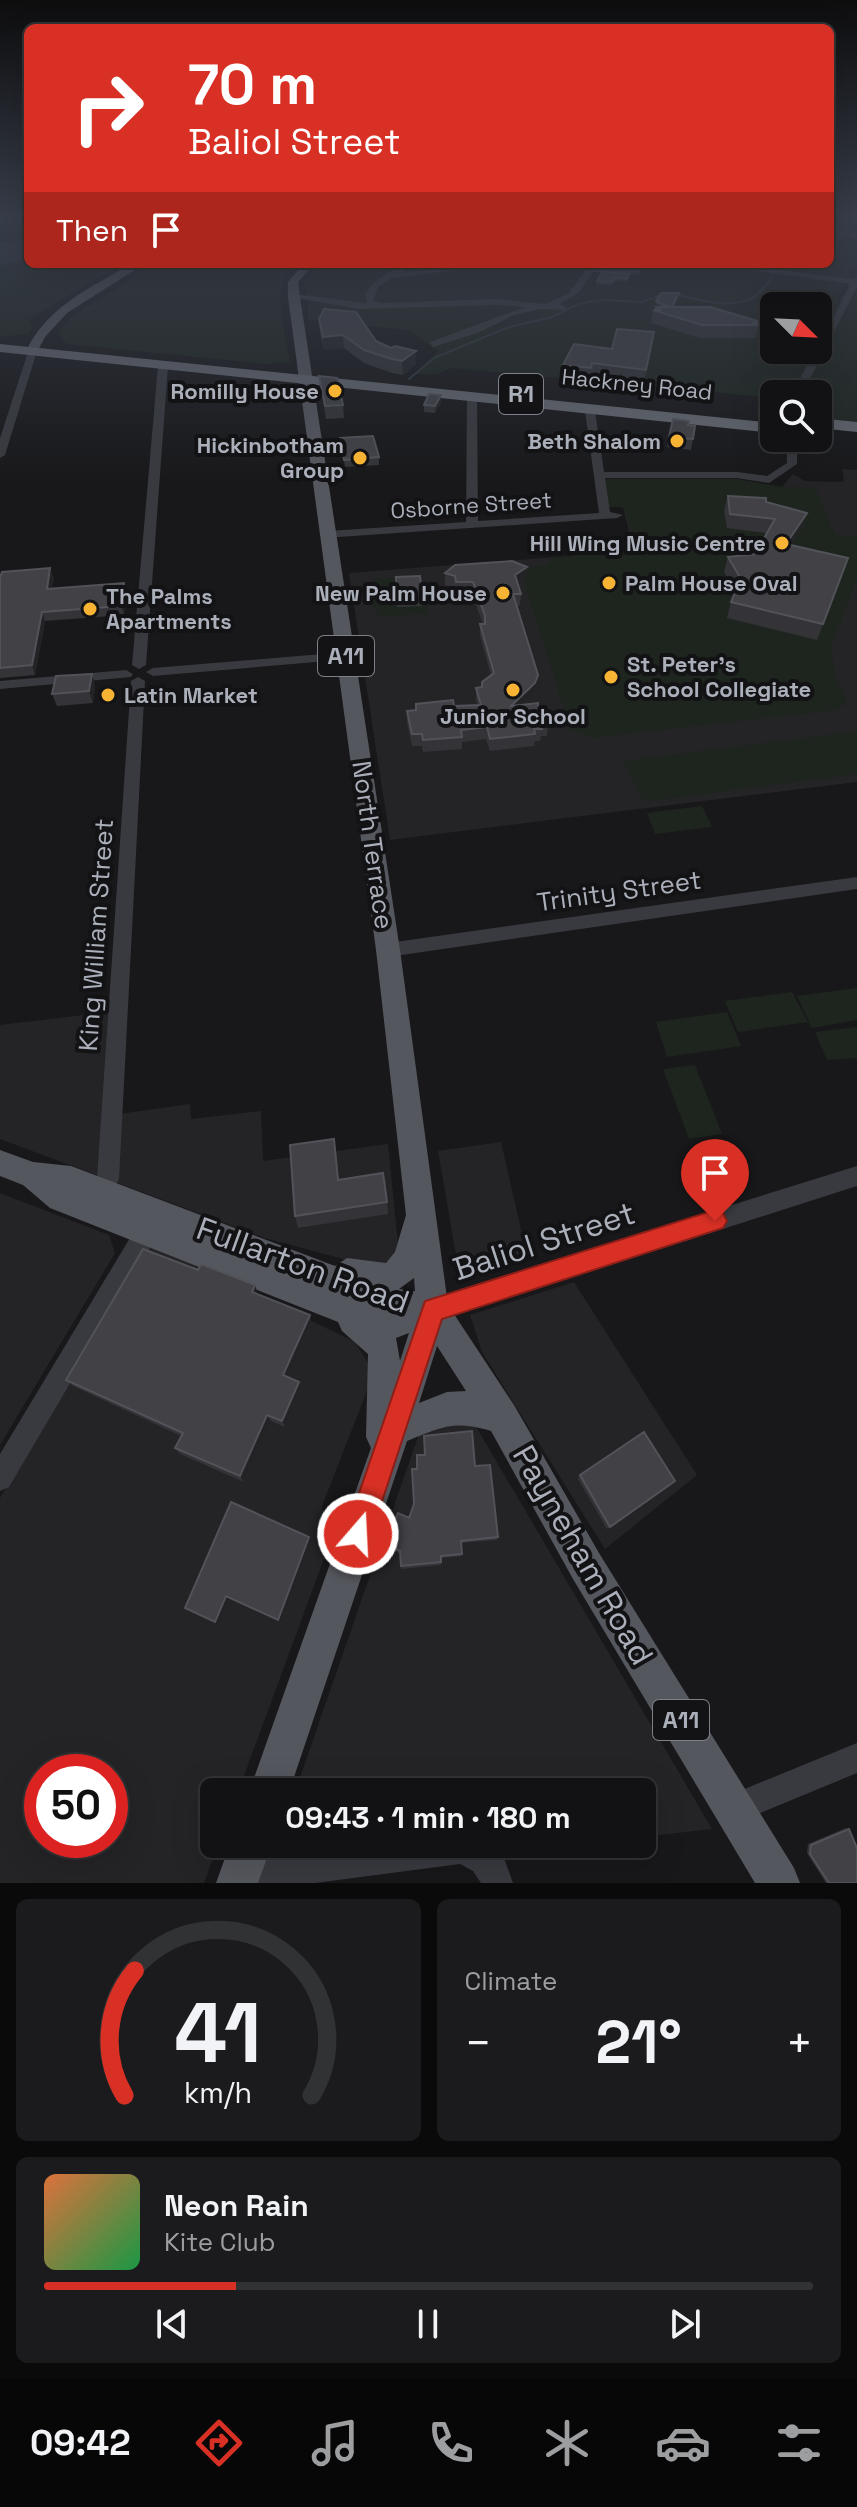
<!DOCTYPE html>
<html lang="en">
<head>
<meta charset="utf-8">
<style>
	:root { --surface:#121214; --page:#1b1b1d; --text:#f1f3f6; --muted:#9c9ea0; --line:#313234; --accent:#d93025 }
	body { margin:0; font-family:"Space Grotesk",sans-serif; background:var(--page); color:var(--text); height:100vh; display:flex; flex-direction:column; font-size:30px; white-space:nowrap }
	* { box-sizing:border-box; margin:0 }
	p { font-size:26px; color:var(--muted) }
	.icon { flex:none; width:44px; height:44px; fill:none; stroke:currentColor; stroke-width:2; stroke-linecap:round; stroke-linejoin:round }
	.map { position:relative; height:1883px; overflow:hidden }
	.side { display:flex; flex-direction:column; gap:16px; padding:16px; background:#0a0a0b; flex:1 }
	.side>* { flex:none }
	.top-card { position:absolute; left:24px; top:24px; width:810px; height:244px; border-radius:12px; box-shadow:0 8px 32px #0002,0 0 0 2px var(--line); background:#d93025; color:#fff; overflow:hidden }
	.needle { width:52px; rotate:114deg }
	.controls { position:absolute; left:760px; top:292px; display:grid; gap:16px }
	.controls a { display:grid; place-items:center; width:72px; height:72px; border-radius:12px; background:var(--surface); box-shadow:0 8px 32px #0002,0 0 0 2px var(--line); font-size:40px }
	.speed { position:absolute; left:24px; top:1754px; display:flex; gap:16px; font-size:40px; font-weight:700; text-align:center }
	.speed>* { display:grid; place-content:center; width:104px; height:104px; border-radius:50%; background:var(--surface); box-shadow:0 8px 32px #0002,0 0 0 2px var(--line); line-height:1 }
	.speed .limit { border:12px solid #d22; background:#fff; color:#111 }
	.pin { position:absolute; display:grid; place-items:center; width:68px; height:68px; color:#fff; margin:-82px -34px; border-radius:50% 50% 50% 0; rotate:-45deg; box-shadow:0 0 8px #0007 }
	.pin .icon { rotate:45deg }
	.me { position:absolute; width:88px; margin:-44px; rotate:19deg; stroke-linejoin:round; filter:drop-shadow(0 0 6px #0008) }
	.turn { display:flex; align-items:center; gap:28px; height:168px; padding:0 32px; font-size:36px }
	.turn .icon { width:104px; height:104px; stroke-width:2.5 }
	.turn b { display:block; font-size:56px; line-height:68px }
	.then { display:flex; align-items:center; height:76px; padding:0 32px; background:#0003; gap:16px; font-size:30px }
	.big { font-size:60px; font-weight:700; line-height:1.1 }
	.side .tile { flex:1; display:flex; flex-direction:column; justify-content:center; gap:12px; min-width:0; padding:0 28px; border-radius:12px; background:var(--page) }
	.side .dial { align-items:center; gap:0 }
	.dial svg { height:208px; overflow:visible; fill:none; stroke:var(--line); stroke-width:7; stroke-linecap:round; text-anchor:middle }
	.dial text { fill:var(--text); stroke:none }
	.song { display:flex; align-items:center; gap:24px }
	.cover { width:96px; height:96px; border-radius:12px; background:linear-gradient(135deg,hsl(20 70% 55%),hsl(140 70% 35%)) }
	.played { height:8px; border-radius:4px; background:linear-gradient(90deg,var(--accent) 25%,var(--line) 25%) }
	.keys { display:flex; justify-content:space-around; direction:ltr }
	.heat { display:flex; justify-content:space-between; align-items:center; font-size:44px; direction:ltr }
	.side .tiles { flex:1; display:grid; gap:16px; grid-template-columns:1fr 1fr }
	.tile:last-child { grid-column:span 2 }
	.trip { position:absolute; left:200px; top:1778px; width:456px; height:80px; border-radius:12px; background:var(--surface); box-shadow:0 8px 32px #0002,0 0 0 2px var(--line); font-weight:700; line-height:80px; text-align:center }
	.tabs { display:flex; height:128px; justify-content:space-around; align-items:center; background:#070708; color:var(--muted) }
	.tabs .icon { width:56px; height:56px }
	.tabs .selected { color:var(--accent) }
	.tabs b { font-size:36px; color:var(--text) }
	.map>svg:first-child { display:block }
</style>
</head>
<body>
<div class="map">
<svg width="857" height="1883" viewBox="0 0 857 1883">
	<rect width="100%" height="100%" fill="#18181a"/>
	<path fill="#242427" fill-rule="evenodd" d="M 842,469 L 857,470 L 857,782 L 390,840 L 349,573 L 634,551 L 623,507 L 644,507 L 638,480 L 736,479 L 782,487 L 793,474 L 805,481 L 844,482 Z
		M 117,1011 L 112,1115 L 190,1104 L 191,1119 L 261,1111 L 263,1161 L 388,1144 L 398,1244 L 396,1257 L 380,1269 L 265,1238 L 0,1139 L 0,1025 Z
		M 501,1142 L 528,1260 L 459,1272 L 438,1151 Z
		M 0,1193 L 109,1235 L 115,1253 L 0,1445 Z
		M 154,1245 L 355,1342 L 374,1373 L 322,1506 L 328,1548 L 238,1792 L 214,1792 L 214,1844 L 218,1844 L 204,1883 L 0,1883 L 0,1498 L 141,1251 ZM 42,1772 L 110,1772 L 110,1840 L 42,1840 Z
		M 574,1282 L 697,1475 L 605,1549 L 482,1352 L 470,1315 Z
		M 474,1423 L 712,1829 L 642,1837 L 642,1792 L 295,1792 L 421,1428 Z"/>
	<path fill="#1e251f" d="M 0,218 L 28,218 L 28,264 L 121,264 L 31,318 L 30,324 L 34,326 L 28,334 L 0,337 Z
		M 830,218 L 857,218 L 857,264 L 818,336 L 818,306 L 774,306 L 774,350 L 818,350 L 818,339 L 857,268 L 857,422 L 818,418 L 818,394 L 774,394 L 774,398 L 451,368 L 438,374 L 416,374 L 438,351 L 408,330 L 308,320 L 308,297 L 303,283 L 321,264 L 830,264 Z
		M 155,264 L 294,264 C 269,285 286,334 290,362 L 265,364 L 66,344 L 58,333 L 71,317 Z
		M 602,479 L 735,479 L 783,487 L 815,487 L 835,535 L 857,536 L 857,578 L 831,648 L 836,678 L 847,702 L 837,710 L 592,738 L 570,729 L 520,568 L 550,565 L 548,558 L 636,550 L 624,507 L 607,507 Z
		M 416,576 L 418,583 L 423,586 L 428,613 L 381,617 L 371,605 L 373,579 Z
		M 857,731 L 857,774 L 644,802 L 623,761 Z
		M 702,806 L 712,827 L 655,834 L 647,813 Z
		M 857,988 L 857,1020 L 812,1028 L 797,996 Z
		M 792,992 L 808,1022 L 738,1032 L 725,1001 Z
		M 727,1012 L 741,1046 L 667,1057 L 656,1022 Z
		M 857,1027 L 857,1058 L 827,1060 L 815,1032 Z
		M 695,1065 L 722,1134 L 689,1139 L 663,1069 Z"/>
	<path fill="#2d373f" d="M 28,241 L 28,260 L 0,265 L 0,242 Z"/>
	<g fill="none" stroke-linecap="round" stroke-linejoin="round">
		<path stroke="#2d373f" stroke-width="2" d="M 830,251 L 837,246 L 842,233 L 857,225
			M 399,270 L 450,268
			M 674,294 C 699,300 738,313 760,292 C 769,283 774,271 785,264
			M 409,379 L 434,358 L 509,327 L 552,317 L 578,304 L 602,300 L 642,302 L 665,294"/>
		<path fill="#393a3f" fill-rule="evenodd" d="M 830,228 L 857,234 L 857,238 L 830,232 Z
			M 480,264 L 505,264 L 392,278 L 378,287 L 373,300 L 380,303 L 496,299 L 545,304 L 568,294 L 590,264 L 633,270 L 634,264 L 642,264 L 640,273 L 636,275 L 593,272 L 579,292 L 559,305 L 565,306 L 565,310 L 540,309 L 514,315 L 480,332 L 433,347 L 430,342 L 525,307 L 496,305 L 358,309 L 290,297 L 294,294 L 367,303 L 365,295 C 372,281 389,270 404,268 L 402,273 Z
			M 709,264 L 732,264 L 853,279 L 857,277 L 857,287 L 802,394 L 792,394 L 815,350 L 818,350 L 850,284 Z
			M 29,349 L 37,351 L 5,455 L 0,458 L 0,438 Z
			M 163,363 L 168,366 L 146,665 L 139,669 L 132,665 L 158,366 Z
			M 472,396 L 477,399 L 478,521 L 599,513 L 585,411 L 590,408 L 595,411 L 604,472 L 737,472 L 767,476 L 787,463 L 787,438 L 797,438 L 797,464 L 769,483 L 737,478 L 605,478 L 610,512 L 623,515 L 617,518 L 324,538 L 324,532 L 328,531 L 466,522 L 467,399 Z
			M 346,652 L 353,656 L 351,659 L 153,676 L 146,672 L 153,668 Z
			M 126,670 L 133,674 L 131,677 L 0,689 L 0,681 Z
			M 138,677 L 145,681 L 119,1179 L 110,1198 L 102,1201 L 94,1198 L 91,1191 L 97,1178 L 131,681 Z
			M 857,877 L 857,889 L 388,957 L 382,955 L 379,950 L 382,945 L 388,943 Z
			M 857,1166 L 857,1186 L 433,1322 L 425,1318 L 421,1310 L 425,1302 L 433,1298 Z
			M 147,1220 L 155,1223 L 158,1231 L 155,1239 L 9,1487 L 0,1491 L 0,1454 L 139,1223 Z
			M 857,1743 L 857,1773 L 736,1823 L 725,1819 L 721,1808 L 725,1797 Z
			M 370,1844 L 490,1844 L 504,1858 L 513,1883 L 481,1883 L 473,1871 L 460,1864 L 315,1883 L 226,1883 L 224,1877 L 229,1866 L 240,1861 Z"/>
		<path fill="#55575e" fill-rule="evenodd" d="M 131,264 L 144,264 L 67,313 L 45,337 L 36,354 L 28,354 L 26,351 C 48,306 90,288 131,264 Z
			M 303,264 L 314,264 L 298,282 L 300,297 L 400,950 L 448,1305 L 514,1405 L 599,1553 L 794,1868 L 800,1883 L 755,1883 L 573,1579 L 491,1431 C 452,1420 443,1427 407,1441 L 289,1792 L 249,1792 L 371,1448 L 366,1437 L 368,1354 L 342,1331 L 338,1322 L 50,1208 L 23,1185 L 0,1176 L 0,1150 L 33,1162 L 71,1166 L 335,1266 L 347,1258 L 386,1263 L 395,1252 L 406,1215 L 376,950 L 288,297 L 288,282 ZM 414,1278 L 415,1291 L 399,1289 ZM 409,1333 L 400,1361 L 396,1338 ZM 437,1346 L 466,1391 L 447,1392 L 419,1403 Z
			M 230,1844 L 272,1844 L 258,1883 L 216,1883 Z"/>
		<path fill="#656870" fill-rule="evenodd" d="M 0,344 L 774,423 L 774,433 L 0,352 Z
			M 818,418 L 857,422 L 857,432 L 818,428 Z"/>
	</g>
	<path fill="#343438" d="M 612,264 L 631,264 L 631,267 Z
		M 629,274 L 627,282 L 615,281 L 611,286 L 596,284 L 597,281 Z
		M 679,293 L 673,307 L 761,322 L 758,335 L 756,335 L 756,338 L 700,338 L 651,323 L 653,310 L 655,310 L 655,307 L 661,307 L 656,304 L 656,301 Z
		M 319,319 L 391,348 L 416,351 L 416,364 L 403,375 L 392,373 L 364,363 L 344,348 L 324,350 L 320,332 Z
		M 654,332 L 644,382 L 591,376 L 589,381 L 562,378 L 563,365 L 612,349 Z
		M 319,376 L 343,405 L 344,418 L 326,419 Z
		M 441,395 L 441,402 L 435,413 L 424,412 L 424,405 Z
		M 673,419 L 688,425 L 695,426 L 691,450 L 667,447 Z
		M 340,438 L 379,457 L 379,465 L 345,467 Z
		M 728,496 L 766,502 L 807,513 L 803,527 L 790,546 L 848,558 L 817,640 L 727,618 L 731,602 L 736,592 L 724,572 L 728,557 L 755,554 L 767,533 L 727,528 L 724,510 Z
		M 527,567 L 526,579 L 518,584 L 521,594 L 520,605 L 517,606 L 538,675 L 537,687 L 534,694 L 523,705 L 538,708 L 548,724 L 547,736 L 541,736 L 540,741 L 535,741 L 534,746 L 490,751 L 486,739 L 462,742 L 462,749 L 423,752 L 422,746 L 412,746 L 407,723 L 407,711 L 416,710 L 416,704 L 454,706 L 477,705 L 476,700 L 476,688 L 481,687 L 482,682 L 491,675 L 480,636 L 480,624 L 483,624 L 472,594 L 456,593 L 454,587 L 445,585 L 445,573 Z
		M 396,577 L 422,595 L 422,606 L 397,607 Z
		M 0,578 L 54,578 L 51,589 L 124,583 L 126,593 L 124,615 L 45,621 L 35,675 L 0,678 Z
		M 92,674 L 95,686 L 93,703 L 57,706 L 52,694 Z
		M 334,1139 L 339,1180 L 387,1202 L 388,1214 L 298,1228 L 295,1216 Z
		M 258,1294 L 258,1295 L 312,1323 L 288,1377 L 301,1388 L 285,1427 L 271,1421 L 244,1482 L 180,1454 L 175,1448 L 181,1436 L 73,1386 L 66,1380 Z
		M 475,1466 L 498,1537 L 497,1540 L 461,1543 L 461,1556 L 441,1558 L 441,1565 L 401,1569 L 400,1554 L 387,1547 L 386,1545 L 409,1518 L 414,1504 L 417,1469 Z
		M 580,1475 L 672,1484 L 607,1529 L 578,1479 Z
		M 846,1828 L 849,1829 L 857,1883 L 826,1883 L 807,1853 L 808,1844 Z"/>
	<path fill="#232326" d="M 761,322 L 758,335 L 756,335 L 759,325 L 752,323 Z
		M 343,335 L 344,348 L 324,350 L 323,337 Z
		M 416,351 L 416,364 L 403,375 L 402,361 Z
		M 441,395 L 441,402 L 435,413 L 435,406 Z
		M 807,513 L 803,527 L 781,560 L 786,544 Z
		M 527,567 L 526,579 L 514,587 L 515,575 Z
		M 50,568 L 54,578 L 50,598 L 47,589 Z
		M 124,583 L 126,593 L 124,615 L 121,606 Z
		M 42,612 L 45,621 L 35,675 L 32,665 Z
		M 92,674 L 95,686 L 93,703 L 89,691 Z
		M 538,675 L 537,687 L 534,694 L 510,718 L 511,706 Z
		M 255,1285 L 258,1294 L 255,1301 L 252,1292 Z
		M 310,1315 L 312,1323 L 286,1382 L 283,1375 Z
		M 299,1382 L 301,1388 L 285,1427 L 282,1421 Z
		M 267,1415 L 271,1421 L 244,1482 L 240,1476 Z
		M 309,1537 L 311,1539 L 280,1622 L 278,1620 Z
		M 226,1596 L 229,1598 L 218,1624 L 215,1622 Z"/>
	<path fill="#414146" stroke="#515358" stroke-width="2" d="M 602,272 L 629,274 L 627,279 L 615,277 L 611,282 L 597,281 Z
		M 661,293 L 679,293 L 672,307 L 668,307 L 656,301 Z
		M 655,307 L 710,307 L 761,322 L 752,323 L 759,325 L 702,325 L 653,310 L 661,310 Z
		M 324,309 L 356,312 L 376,341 L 391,348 L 395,346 L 416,351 L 402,361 L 392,359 L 364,350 L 343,335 L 323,337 L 319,319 Z
		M 617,329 L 654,332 L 646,370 L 592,363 L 591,368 L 563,365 L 574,344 L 612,349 Z
		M 319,376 L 337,378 L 343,405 L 325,406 Z
		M 429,394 L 441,395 L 435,406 L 424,405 Z
		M 673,419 L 689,421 L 688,425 L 695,426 L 693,439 L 669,437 Z
		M 373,436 L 379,457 L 344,460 L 340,438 Z
		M 728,496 L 766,498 L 766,502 L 807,513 L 786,544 L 848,558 L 823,624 L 731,602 L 741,579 L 728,557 L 755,554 L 775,519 L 730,514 Z
		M 512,561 L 527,567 L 515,575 L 521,594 L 513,594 L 538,675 L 535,683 L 511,706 L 538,703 L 538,708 L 543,707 L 548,724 L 540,725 L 542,729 L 534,729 L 535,734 L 490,739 L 487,727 L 461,730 L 462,737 L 423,740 L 422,734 L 412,734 L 407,711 L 416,710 L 416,704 L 453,700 L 454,706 L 481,705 L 476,688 L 482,687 L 482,682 L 494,673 L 480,624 L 485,624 L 485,616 L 473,582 L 456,582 L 455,576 L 445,573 L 455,565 Z
		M 50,568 L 47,589 L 124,583 L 121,606 L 42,612 L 32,665 L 0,668 L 0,578 L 2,572 Z
		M 420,576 L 422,595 L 397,596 L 396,577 Z
		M 92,674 L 89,691 L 52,694 L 56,676 Z
		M 334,1139 L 338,1180 L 383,1173 L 387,1202 L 295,1216 L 290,1145 Z
		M 143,1249 L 198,1270 L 201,1264 L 255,1285 L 252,1292 L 310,1315 L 283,1375 L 299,1382 L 282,1421 L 267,1415 L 240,1476 L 175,1448 L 183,1433 L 66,1380 Z
		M 472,1431 L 475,1466 L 490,1465 L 498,1537 L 461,1541 L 462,1554 L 441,1556 L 441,1562 L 401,1566 L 400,1551 L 386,1545 L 398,1513 L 409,1518 L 414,1504 L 412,1469 L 417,1469 L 417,1455 L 425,1455 L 424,1436 Z
		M 644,1432 L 675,1481 L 610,1527 L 580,1475 Z
		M 231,1502 L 309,1537 L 278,1620 L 226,1596 L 215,1622 L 185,1608 Z
		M 849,1829 L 857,1848 L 857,1883 L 829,1883 L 810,1854 L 811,1845 Z"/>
	<linearGradient id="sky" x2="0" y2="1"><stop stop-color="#0d0d0e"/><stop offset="0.45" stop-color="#373d49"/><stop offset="1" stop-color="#373d49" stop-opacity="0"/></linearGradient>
	<rect width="857" height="482" fill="url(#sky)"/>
	<path fill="#d93025" stroke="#8d1f18" stroke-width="2" d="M 715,1210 L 723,1213 L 727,1221 L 723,1228 L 442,1319 L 368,1544 L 358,1548 L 349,1544 L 345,1534 L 425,1301 Z"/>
	<g fill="#f6b334" stroke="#131315" stroke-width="3">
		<circle cx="335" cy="391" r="8"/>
		<circle cx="677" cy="441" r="8"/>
		<circle cx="360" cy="458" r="8"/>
		<circle cx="782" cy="543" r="8"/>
		<circle cx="609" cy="583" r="8"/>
		<circle cx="503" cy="593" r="8"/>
		<circle cx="90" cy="609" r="8"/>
		<circle cx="611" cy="677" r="8"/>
		<circle cx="513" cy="690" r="8"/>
		<circle cx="108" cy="695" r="8"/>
	</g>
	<g text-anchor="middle" stroke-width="8" stroke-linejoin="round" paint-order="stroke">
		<g font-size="22" fill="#aaafba" stroke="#131315">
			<text transform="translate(637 384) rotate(6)" y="8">Hackney Road</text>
			<text transform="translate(471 505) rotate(-4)" y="8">Osborne Street</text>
		</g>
		<g font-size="22" font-weight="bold" fill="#aaafba" stroke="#131315" text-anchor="end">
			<text x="319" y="399">Romilly House</text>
			<text x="661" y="449">Beth Shalom</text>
			<text x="344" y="453">Hickinbotham<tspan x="344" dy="25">Group</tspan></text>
			<text x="766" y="551">Hill Wing Music Centre</text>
			<text x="625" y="591" text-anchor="start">Palm House Oval</text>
			<text x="487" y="601">New Palm House</text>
			<text x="106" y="604" text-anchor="start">The Palms<tspan x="106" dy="25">Apartments</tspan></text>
			<text x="627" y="672" text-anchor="start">St. Peter's<tspan x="627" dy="25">School Collegiate</tspan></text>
			<text x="124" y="703" text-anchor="start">Latin Market</text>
			<text x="513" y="724" text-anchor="middle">Junior School</text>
		</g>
		<g fill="#131315" stroke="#7d8088" stroke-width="2">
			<rect x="499" y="374" width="44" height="40" rx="6"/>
			<rect x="318" y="636" width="56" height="40" rx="6"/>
			<rect x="653" y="1700" width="56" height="40" rx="6"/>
		</g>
		<g font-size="24" font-weight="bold" fill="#aaafba">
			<text x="521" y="402">R1</text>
			<text x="346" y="664">A11</text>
			<text x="681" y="1728">A11</text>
		</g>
		<g font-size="26" fill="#aaafba" stroke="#131315">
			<text transform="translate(373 845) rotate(82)" y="9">North Terrace</text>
			<text transform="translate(619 891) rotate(-8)" y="9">Trinity Street</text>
			<text transform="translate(96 935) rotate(-86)" y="9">King William Street</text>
		</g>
		<g font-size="32" fill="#aaafba" stroke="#131315">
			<text transform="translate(544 1241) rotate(-18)" y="11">Baliol Street</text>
			<text transform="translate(303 1265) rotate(20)" y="11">Fullarton Road</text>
			<text transform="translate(583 1555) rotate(60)" y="11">Payneham Road</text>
		</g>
	</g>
</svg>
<div class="controls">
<a><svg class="needle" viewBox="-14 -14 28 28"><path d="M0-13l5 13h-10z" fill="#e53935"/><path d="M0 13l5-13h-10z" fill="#9c9ea0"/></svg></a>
<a><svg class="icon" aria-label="search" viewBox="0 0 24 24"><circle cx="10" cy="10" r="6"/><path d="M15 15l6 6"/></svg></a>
</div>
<div class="speed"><div class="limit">50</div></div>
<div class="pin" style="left:715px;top:1221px;background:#d93025"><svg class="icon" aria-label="arrive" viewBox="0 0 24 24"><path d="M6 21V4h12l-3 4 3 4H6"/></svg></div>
<svg class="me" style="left:358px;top:1534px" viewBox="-20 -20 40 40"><circle r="17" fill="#d93025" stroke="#fff" stroke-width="3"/><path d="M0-11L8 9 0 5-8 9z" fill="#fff"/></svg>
<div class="trip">09:43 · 1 min · 180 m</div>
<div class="top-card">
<div class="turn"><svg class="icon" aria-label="right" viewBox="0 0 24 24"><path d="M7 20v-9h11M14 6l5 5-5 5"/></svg><div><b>70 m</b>Baliol Street</div></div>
<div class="then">Then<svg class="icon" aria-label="arrive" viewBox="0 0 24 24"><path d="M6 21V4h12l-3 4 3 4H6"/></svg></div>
</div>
</div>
<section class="side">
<div class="tiles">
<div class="tile dial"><svg viewBox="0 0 100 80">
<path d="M14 69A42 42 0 1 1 86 69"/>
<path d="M14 69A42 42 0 0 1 18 21" stroke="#d93025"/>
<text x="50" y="56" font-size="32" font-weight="700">41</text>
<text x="50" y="72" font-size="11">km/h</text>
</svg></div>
<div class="tile"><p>Climate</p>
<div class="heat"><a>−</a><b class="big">21°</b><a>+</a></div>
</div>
<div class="tile">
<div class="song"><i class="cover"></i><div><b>Neon Rain</b><p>Kite Club</p></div></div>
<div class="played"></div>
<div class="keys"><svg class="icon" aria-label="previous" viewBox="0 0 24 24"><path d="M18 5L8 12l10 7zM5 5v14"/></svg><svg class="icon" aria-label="pause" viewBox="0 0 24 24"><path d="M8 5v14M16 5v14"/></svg><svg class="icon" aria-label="next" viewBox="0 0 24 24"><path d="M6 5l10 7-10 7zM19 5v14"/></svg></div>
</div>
</div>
</section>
<nav class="tabs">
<b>09:42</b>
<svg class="icon selected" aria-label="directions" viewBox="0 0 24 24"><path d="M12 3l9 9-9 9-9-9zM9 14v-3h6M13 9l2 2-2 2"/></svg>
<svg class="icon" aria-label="music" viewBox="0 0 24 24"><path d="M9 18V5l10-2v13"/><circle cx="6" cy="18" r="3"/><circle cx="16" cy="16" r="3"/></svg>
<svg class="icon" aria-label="phone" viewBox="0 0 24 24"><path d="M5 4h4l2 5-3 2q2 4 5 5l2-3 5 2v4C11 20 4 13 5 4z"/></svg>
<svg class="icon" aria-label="climate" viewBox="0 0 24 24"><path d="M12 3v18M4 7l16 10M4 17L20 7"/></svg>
<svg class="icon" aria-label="car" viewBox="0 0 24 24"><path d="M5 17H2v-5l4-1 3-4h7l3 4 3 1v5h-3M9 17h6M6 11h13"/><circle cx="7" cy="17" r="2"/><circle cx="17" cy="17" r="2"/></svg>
<svg class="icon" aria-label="filters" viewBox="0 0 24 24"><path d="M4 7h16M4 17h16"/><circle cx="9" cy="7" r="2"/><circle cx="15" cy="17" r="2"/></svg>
</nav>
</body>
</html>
